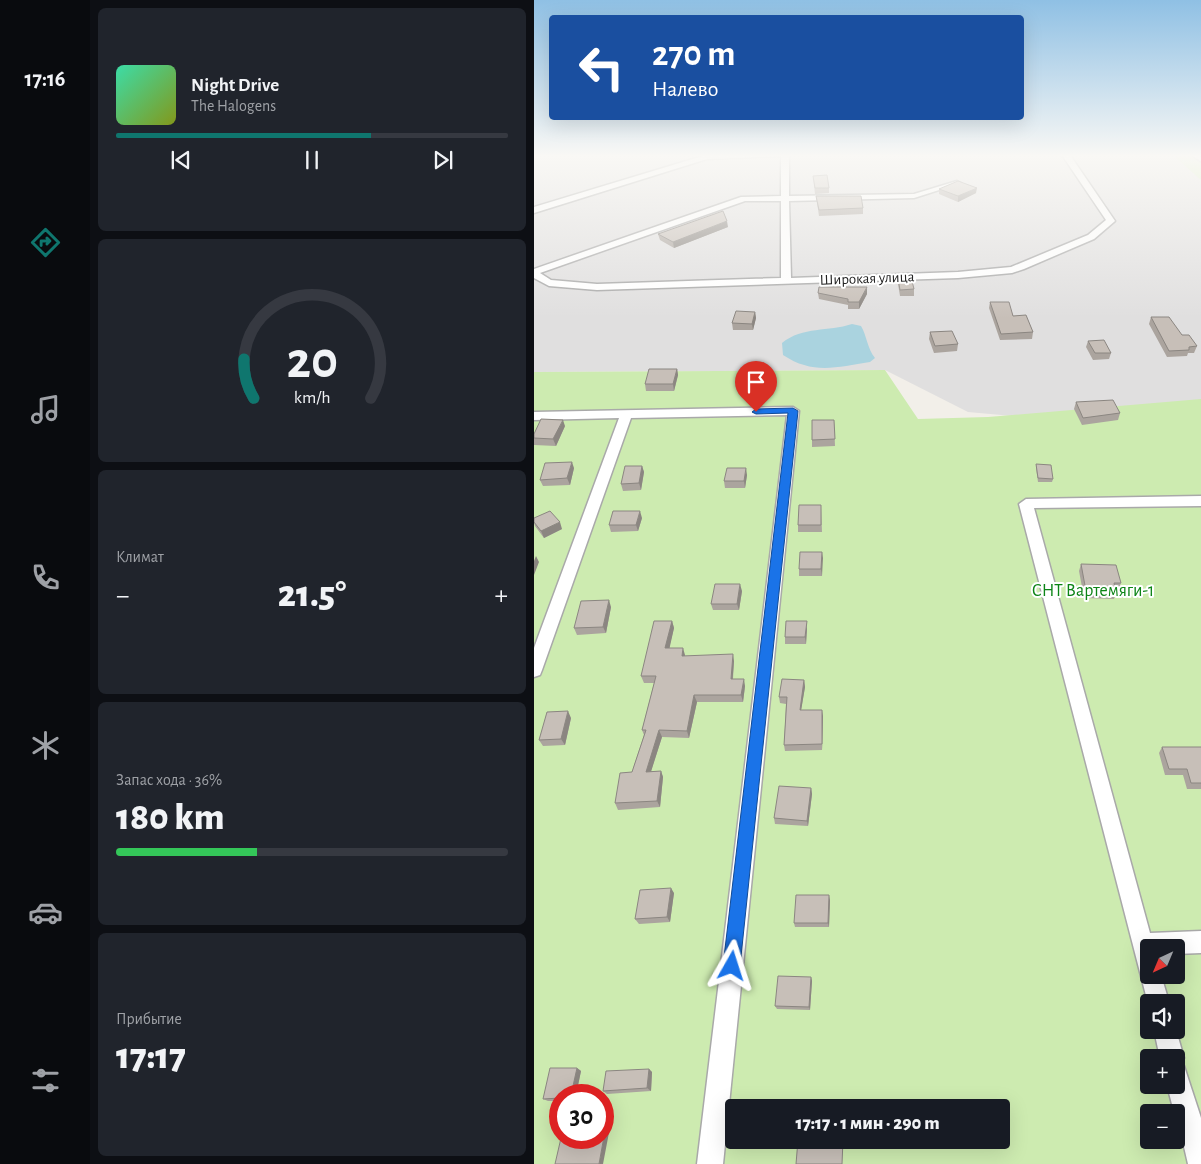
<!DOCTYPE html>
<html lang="ru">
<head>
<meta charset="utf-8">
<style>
	:root { --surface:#171b24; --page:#20242c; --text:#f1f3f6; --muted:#9ea1a6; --line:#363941; --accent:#0f766e }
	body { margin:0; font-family:"Alegreya Sans",sans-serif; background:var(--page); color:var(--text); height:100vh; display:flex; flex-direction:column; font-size:19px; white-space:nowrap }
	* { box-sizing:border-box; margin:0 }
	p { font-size:16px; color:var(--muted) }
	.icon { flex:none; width:28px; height:28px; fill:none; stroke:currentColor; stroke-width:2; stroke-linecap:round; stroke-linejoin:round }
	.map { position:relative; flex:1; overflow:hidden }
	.panel { display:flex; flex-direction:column; gap:8px; padding:8px; background:#0d0f14; width:444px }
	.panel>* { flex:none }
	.guide { position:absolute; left:15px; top:15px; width:475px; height:105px; border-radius:5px; box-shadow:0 5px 20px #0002; background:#1a4fa0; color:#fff; overflow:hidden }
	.needle { width:32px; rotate:224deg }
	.controls { position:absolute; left:606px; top:939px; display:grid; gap:10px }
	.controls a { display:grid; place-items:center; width:45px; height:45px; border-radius:5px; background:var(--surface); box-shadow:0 5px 20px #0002; font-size:25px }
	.speed { position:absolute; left:15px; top:1084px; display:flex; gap:10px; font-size:25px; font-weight:700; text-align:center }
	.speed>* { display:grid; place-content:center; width:65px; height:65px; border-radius:50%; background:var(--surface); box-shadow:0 5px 20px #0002; line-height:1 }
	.speed .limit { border:8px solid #d22; background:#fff; color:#111 }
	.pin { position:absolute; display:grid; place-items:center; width:42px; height:42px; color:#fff; margin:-51px -21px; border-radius:50% 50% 50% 0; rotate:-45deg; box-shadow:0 0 5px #0007 }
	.pin .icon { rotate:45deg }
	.me { position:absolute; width:55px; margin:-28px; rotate:6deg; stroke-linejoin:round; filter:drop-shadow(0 0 4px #0008) }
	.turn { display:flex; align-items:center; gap:18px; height:105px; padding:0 20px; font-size:22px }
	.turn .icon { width:65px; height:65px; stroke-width:2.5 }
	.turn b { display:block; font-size:35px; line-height:42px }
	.big { font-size:38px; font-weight:800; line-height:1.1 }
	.panel .tile { flex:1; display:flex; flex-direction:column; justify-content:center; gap:8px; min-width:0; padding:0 18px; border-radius:8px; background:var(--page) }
	.panel .dial { align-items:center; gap:0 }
	.dial svg { height:130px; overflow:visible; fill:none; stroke:var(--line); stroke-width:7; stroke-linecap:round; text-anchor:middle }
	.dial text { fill:var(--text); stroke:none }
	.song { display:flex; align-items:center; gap:15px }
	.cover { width:60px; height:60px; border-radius:8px; background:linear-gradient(135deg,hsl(160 70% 55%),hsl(70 70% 35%)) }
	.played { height:5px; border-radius:2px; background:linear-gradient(90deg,var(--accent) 65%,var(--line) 65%) }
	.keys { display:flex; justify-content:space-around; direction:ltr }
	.heat { display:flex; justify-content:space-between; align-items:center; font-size:28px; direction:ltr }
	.charge { height:8px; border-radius:4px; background:linear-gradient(90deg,#34c759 36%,var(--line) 0) }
	.trip { position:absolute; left:191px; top:1099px; width:285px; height:50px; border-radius:5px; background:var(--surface); box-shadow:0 5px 20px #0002; font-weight:800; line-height:50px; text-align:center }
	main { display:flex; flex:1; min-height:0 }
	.tab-bar { display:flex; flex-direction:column; width:90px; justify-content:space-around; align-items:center; background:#090b0e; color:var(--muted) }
	.tab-bar .icon { width:35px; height:35px }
	.tab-bar .selected { color:var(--accent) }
	.tab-bar b { font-size:22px; color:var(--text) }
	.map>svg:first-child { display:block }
</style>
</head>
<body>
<main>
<nav class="tab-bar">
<b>17:16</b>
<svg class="icon selected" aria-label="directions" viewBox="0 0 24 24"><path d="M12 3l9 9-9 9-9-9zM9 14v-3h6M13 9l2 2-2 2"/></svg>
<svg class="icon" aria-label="music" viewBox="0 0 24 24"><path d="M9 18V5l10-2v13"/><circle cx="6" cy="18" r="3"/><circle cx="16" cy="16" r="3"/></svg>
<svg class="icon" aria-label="phone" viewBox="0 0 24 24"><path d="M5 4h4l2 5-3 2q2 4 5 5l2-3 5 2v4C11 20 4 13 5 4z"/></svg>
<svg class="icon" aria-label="climate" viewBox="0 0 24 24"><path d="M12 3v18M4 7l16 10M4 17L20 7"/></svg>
<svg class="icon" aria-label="car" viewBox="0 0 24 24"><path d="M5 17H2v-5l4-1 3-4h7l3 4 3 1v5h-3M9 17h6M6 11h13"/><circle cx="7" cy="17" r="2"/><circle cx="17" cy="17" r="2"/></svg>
<svg class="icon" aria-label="filters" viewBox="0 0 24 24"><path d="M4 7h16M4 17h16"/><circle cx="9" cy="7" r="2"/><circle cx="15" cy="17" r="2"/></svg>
</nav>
<section class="panel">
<div class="tile">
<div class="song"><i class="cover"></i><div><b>Night Drive</b><p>The Halogens</p></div></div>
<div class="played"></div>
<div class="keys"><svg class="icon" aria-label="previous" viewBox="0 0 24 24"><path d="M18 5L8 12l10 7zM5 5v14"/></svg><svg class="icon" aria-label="pause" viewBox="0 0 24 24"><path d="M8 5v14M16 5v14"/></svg><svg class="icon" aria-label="next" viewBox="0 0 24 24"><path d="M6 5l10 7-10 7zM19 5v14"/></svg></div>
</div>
<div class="tile dial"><svg viewBox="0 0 100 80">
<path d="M14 69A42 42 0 1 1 86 69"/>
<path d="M14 69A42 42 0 0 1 8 45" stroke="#0f766e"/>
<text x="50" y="56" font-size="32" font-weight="700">20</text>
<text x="50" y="72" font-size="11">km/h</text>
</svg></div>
<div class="tile"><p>Климат</p>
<div class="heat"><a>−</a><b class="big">21.5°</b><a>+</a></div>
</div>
<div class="tile"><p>Запас хода · 36%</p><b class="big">180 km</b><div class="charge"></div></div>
<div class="tile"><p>Прибытие</p><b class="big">17:17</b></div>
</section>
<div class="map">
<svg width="668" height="1164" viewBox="0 0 668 1164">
	<rect width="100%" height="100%" fill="#f2efe9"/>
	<path fill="#e0dfdf" d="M 0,155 L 646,155 L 667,175 L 667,422 L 619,429 L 434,412 L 351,370 L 0,372 Z"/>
	<path fill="#cdebb0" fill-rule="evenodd" d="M 639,155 L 667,155 L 667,180 Z
		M 351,370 L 384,419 L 454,417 L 667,399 L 667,1164 L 0,1164 L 0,372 ZM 615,948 L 642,948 L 642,975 L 615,975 ZM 615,1002 L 642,1002 L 642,1030 L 615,1030 ZM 615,1058 L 642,1058 L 642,1085 L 615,1085 ZM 26,1095 L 69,1095 L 69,1138 L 26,1138 ZM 200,1108 L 468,1108 L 468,1140 L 200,1140 ZM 615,1112 L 642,1112 L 642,1140 L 615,1140 Z"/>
	<path fill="#aad3df" d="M 318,324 L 327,326 C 333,336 333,348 341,358 L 336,362 C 303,367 279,375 249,355 L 248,343 C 269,326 294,332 318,324 Z"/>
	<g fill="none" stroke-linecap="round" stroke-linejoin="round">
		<defs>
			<path id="street" d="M 172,155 L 255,155 L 255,196 L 380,194 L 423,181 L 427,183 L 380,198 L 255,201 L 257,278 L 424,272 L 477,267 L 554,235 L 572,220 L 528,155 L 536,155 L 581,221 L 560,239 L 490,269 L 478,273 L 424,278 L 63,290 L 15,286 L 0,278 L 0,269 L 207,197 L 247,196 L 247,156 L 173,159 L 0,213 L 0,207 ZM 211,201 L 247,201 L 247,278 L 63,284 L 17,280 L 6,273 Z
				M 658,155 L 666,155 L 668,162 Z
				M 259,407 L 265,411 L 189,1164 L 163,1164 L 253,415 L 97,418 L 8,670 L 6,675 L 0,677 L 0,648 L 85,418 L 0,420 L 0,412 Z
				M 668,496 L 668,506 L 500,508 L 616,933 L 668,931 L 668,953 L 642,954 L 642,948 L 615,948 L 615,975 L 627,975 L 635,1002 L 615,1002 L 615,1007 L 485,504 L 492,499 Z
				M 620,1030 L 642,1030 L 650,1058 L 647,1064 L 650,1066 L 668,1121 L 668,1164 L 654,1164 L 642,1112 L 640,1112 L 633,1085 L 642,1085 L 642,1058 L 626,1058 Z"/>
		</defs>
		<use href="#street" stroke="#a9a9a9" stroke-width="3"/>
		<use href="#street" fill="#fff" fill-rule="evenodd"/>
	</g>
	<path fill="#aba49e" d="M 279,176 L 295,188 L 295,193 L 281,194 Z
		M 405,189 L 442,193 L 424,202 L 405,194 Z
		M 282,196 L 329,208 L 329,214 L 285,216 Z
		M 194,227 L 140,248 L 126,240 L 124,234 Z
		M 364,278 L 380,289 L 380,296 L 366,296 L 364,284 Z
		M 284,293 L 333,294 L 325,309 L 314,309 L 314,305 L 285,299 Z
		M 456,302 L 479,316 L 499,332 L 498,339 L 466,340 L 455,308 Z
		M 221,312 L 222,318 L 219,330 L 199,330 L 198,323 Z
		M 617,317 L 648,335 L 663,346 L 660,353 L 654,353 L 653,356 L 633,357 L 615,324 Z
		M 396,332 L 424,344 L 423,351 L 400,353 L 395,339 Z
		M 554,341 L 577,353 L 575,359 L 559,360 L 552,347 Z
		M 143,369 L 144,375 L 140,391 L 112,391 L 111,384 Z
		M 542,402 L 586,413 L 584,420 L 548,425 L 540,409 Z
		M 300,420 L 301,446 L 278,447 L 278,440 Z
		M 31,426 L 22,446 L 0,445 L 0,434 Z
		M 502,464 L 519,479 L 518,482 L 504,482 L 502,468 Z
		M 108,466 L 110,472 L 107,490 L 89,491 L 87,484 Z
		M 40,468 L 36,485 L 9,486 L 6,480 Z
		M 213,475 L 211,488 L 191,488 L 190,481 Z
		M 287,505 L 288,532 L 264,532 L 264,525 Z
		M 0,518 L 28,529 L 10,538 L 1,526 L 0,523 Z
		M 108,518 L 104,531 L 77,532 L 75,525 Z
		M 288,552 L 288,576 L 265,576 L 265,569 Z
		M 547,564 L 587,583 L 584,590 L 582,590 L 582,592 L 580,599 L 550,598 L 545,571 Z
		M 208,591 L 205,610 L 179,610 L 177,604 Z
		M 77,607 L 72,633 L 43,635 L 40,628 Z
		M 138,621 L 140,628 L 135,648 L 151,655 L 151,656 L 200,661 L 199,679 L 211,686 L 209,702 L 163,702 L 155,738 L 128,737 L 117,771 L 127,771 L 129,777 L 126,807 L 84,810 L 81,803 L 98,772 L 110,735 L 108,730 L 120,683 L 110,683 L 107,676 Z
		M 273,628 L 272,644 L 251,644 L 251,637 Z
		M 270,680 L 271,687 L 267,710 L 289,716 L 288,750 L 251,751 L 250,745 L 252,704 L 246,703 L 245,697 Z
		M 37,718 L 31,745 L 9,746 L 5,740 Z
		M 628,747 L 668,747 L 668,789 L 653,789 L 649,775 L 631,775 L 625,753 Z
		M 277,788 L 278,794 L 274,826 L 241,824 L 240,818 Z
		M 140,893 L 136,922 L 105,924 L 101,919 Z
		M 296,900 L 295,927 L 261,927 L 260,923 Z
		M 277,977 L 278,981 L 276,1010 L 243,1009 L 241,1006 Z
		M 43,1068 L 47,1071 L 42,1095 L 26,1095 L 26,1101 L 14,1101 L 9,1099 Z
		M 115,1069 L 118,1072 L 117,1091 L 73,1094 L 69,1091 Z"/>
	<path fill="#8b8681" d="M 443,188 L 442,193 L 424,202 L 424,196 Z
		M 193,221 L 194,227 L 140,248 L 139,242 Z
		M 333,287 L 333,294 L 325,309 L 325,302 Z
		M 221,312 L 222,318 L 219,330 L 218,324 Z
		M 143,369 L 144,375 L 140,391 L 139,384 Z
		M 29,420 L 31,426 L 22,446 L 19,439 Z
		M 38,462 L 40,468 L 36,485 L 33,478 Z
		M 108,466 L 110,472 L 107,490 L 105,483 Z
		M 212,468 L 213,475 L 211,488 L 210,481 Z
		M 106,511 L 108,518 L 104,531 L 102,525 Z
		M 26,522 L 28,529 L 10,538 L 7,531 Z
		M 288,552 L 289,558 L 288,576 L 287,569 Z
		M 2,556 L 5,562 L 0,575 L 0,561 Z
		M 206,584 L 208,591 L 205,610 L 203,604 Z
		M 75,600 L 77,607 L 72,633 L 69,627 Z
		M 138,621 L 140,628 L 134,655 L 131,648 Z
		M 273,621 L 273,628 L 272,644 L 271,637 Z
		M 149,648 L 151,655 L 150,663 L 148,656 Z
		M 199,654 L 200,661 L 198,686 L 197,679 Z
		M 210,679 L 211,686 L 209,702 L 207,695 Z
		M 270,680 L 271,687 L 266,717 L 266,710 Z
		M 160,695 L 163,702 L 155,738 L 153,731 Z
		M 288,710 L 289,716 L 288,750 Z
		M 34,711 L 37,718 L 31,745 L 27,739 Z
		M 125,730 L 128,737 L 115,778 L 112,772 Z
		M 127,771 L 129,777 L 126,807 L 123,801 Z
		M 277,788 L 278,794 L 274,826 L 273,821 Z
		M 137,888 L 140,893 L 136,922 L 133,917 Z
		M 295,895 L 296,900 L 295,927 L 294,923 Z
		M 277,977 L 278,981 L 276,1010 L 275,1007 Z
		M 43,1068 L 47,1071 L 42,1095 L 37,1095 Z
		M 115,1069 L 118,1072 L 117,1091 L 113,1088 Z
		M 73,1120 L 77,1122 L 69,1164 L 65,1164 Z"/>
	<path fill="#c7bfb8" stroke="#8b8681" d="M 293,175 L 295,188 L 281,188 L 279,176 Z
		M 424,181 L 443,188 L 424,196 L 405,189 Z
		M 282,196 L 327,196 L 329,208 L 285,210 Z
		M 189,211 L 193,221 L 139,242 L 124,234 Z
		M 377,277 L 380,289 L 366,290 L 364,278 Z
		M 285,287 L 333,287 L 325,302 L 314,302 L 314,299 L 284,293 Z
		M 456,302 L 475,302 L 479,316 L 492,315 L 499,332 L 467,334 Z
		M 202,311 L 221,312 L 218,324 L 198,323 Z
		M 617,317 L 635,317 L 648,335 L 655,335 L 663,346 L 655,347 L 655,350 L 635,351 Z
		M 418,331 L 424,344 L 401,346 L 396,332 Z
		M 570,340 L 577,353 L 561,353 L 554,341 Z
		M 115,369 L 143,369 L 139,384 L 111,384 Z
		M 579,400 L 586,413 L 549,418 L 542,402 Z
		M 7,419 L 29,420 L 19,439 L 0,438 L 0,434 Z
		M 278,420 L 300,420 L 301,439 L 278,440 Z
		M 38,462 L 33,478 L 6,480 L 11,463 Z
		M 502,464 L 517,465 L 519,479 L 504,478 Z
		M 91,466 L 108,466 L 105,483 L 87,484 Z
		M 193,468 L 212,468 L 210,481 L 190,481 Z
		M 265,505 L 287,505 L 287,525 L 264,525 Z
		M 16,511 L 26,522 L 7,531 L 0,522 L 0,518 Z
		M 79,511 L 106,511 L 102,525 L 75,525 Z
		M 266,552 L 288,552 L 287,569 L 265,569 Z
		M 547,564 L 582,565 L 587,583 L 580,583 L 582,592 L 552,591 Z
		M 181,584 L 206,584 L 203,604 L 177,604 Z
		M 75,600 L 69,627 L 40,628 L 47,601 Z
		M 120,621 L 138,621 L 131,648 L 149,648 L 148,656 L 199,654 L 197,679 L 210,679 L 207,695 L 160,695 L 153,731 L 125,730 L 112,772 L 127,771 L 123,801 L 81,803 L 86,773 L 98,772 L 112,730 L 108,730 L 122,676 L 107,676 Z
		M 252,621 L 273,621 L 271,637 L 251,637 Z
		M 248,679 L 270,680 L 266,710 L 288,710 L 288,744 L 250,745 L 253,697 L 245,697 Z
		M 34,711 L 27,739 L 5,740 L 13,712 Z
		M 628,747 L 668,747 L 668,783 L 657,783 L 653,769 L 635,769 Z
		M 245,786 L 277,788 L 273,821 L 240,818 Z
		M 137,888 L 133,917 L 101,919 L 106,890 Z
		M 262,895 L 295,895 L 294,923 L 260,923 Z
		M 244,976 L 277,977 L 275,1007 L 241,1006 Z
		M 16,1068 L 43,1068 L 37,1095 L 26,1095 L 26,1098 L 9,1099 Z
		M 115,1069 L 113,1088 L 69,1091 L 72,1071 Z
		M 69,1120 L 73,1120 L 65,1164 L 21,1164 L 27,1138 L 69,1138 Z
		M 264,1140 L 309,1140 L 308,1164 L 262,1164 Z"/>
	<linearGradient id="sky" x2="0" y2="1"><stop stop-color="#8fc0e4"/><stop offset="0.49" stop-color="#f9f8f5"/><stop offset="1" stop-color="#f9f8f5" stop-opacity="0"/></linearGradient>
	<rect width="668" height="318" fill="url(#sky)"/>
	<path fill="#1a73e8" stroke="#114b97" d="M 259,408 L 264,411 L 206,966 L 204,972 L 198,974 L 192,972 L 189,966 L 254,413 L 222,414 L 218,412 L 222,409 Z"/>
	<g text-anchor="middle" stroke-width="4" stroke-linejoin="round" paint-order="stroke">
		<g font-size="15" fill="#222" stroke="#fff">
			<text transform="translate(333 278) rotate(-2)" y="5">Широкая улица</text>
		</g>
		<g font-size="18" fill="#0c8416" stroke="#fff">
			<text x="559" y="596">СНТ Вартемяги-1</text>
		</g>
	</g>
</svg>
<div class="controls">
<a><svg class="needle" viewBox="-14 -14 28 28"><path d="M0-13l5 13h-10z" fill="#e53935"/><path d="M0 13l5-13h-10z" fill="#9ea1a6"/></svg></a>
<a><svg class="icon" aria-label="sound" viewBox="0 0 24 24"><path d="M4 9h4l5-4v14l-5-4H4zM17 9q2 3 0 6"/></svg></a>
<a>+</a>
<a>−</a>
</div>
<div class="speed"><div class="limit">30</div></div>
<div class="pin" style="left:222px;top:412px;background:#d93025"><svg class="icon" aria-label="arrive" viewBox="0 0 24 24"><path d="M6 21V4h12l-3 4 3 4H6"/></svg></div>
<svg class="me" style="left:198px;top:966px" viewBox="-20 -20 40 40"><path d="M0-17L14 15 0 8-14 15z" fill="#1a73e8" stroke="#fff" stroke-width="4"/></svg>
<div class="trip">17:17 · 1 мин · 290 m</div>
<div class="guide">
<div class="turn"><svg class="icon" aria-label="left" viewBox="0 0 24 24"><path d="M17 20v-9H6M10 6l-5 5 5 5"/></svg><div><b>270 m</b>Налево</div></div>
</div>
</div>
</main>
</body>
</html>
